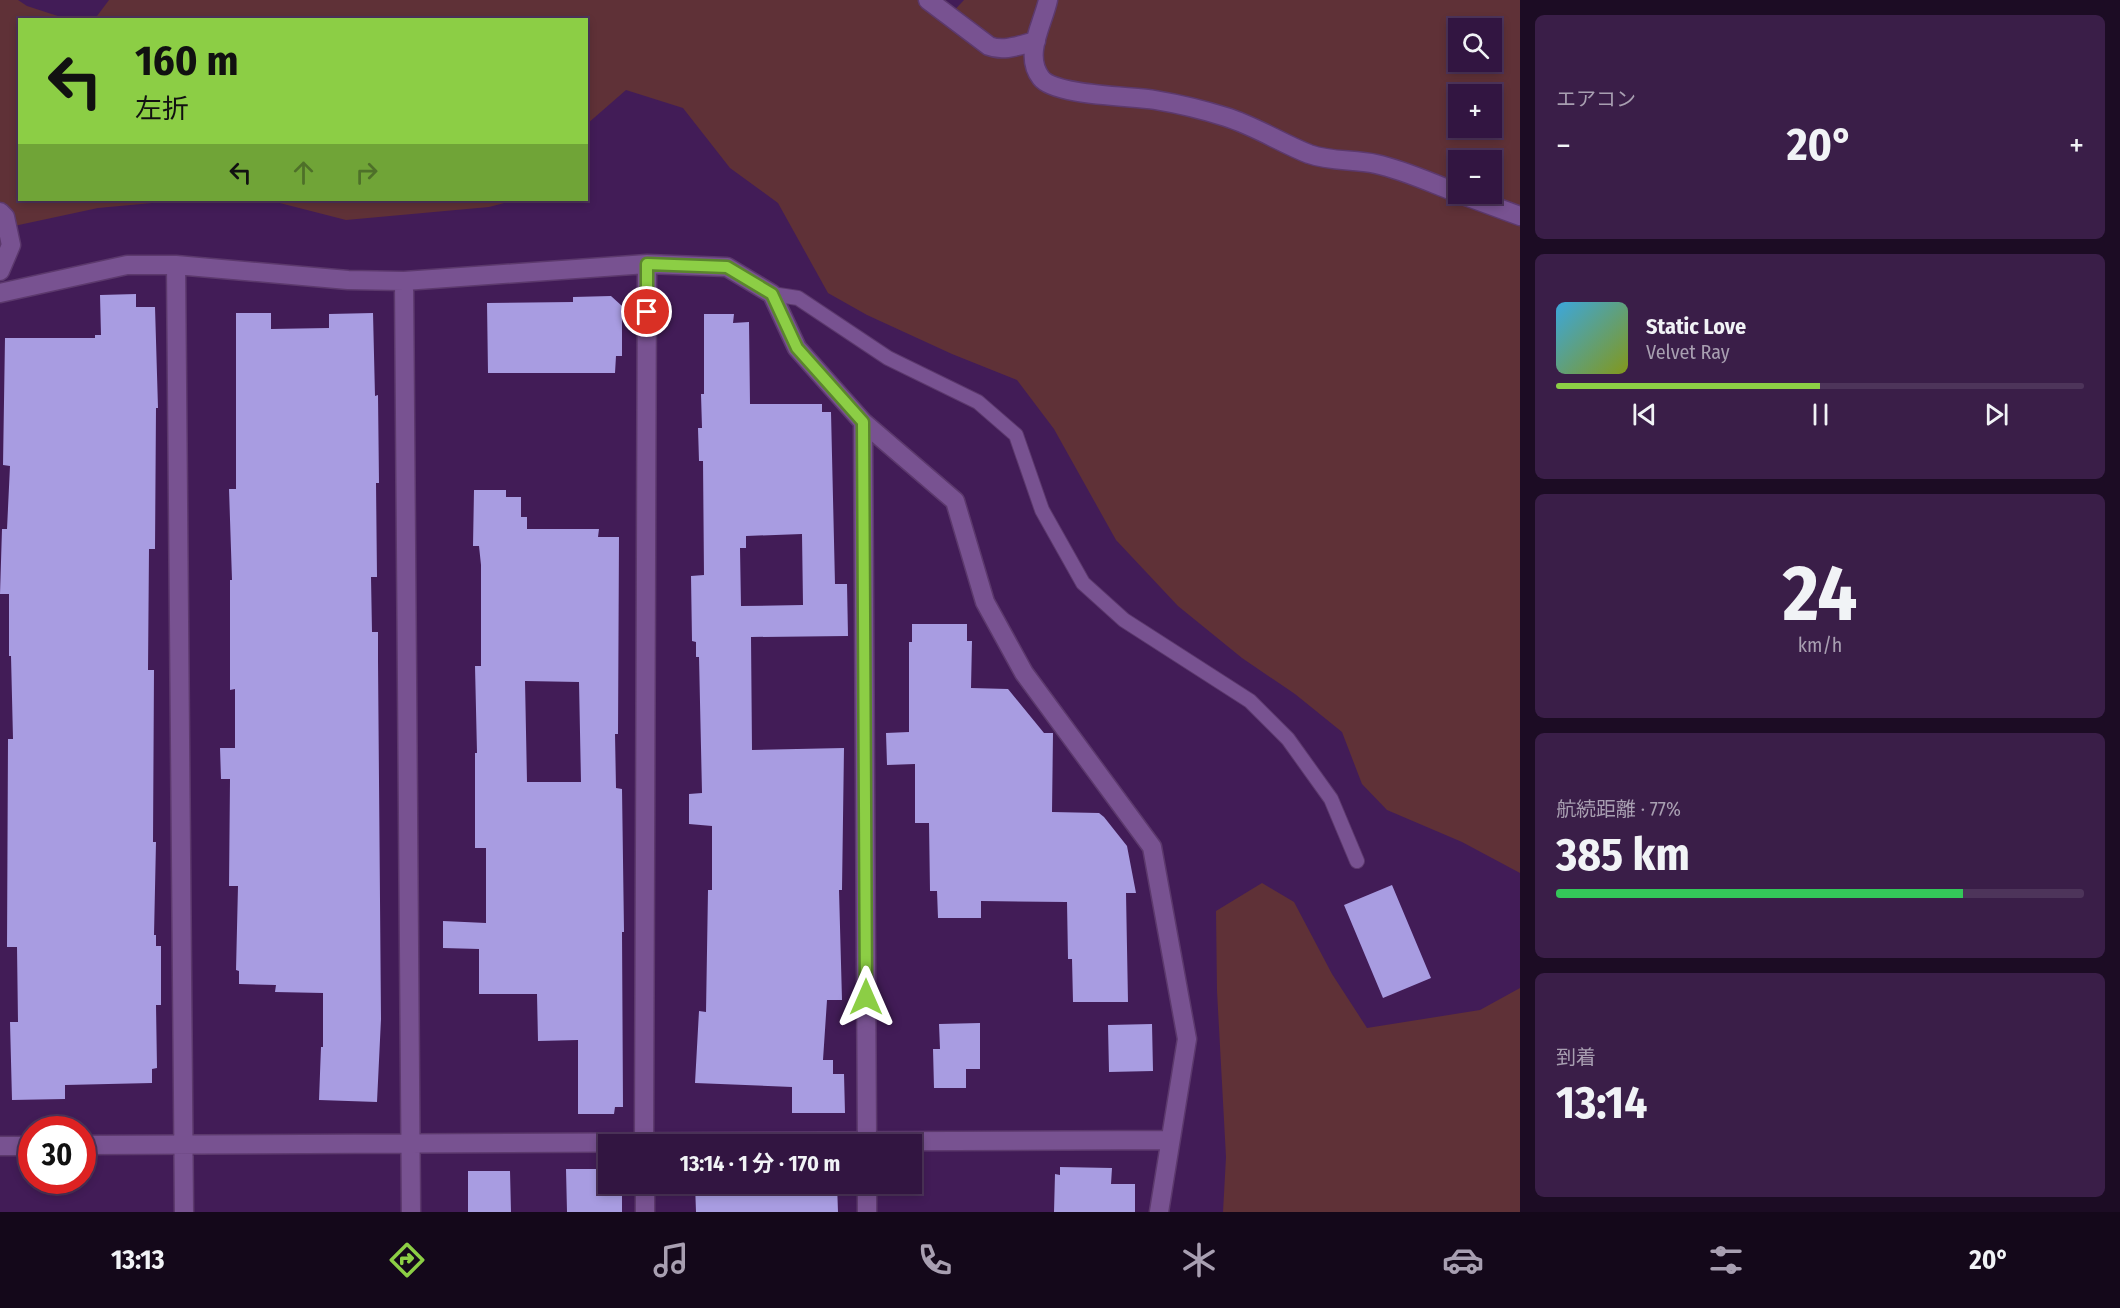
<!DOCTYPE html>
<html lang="ja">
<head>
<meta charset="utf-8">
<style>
	:root { --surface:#321541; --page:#3a1e48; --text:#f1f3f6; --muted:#a89fb1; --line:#4d345a; --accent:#8cce45 }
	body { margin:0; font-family:"Fira Sans Condensed","Noto Sans JP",sans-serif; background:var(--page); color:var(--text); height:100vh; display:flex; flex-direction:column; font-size:22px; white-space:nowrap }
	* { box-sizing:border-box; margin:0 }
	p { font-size:20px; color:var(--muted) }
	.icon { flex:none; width:33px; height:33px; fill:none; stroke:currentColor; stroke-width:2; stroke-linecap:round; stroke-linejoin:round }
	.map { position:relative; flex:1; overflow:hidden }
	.panel { display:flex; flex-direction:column; gap:15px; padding:15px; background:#1c0c24; width:600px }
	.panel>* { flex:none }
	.banner { position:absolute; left:18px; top:18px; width:570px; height:183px; border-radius:0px; box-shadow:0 3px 9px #0003,0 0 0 2px var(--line); background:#8cce45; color:#111; overflow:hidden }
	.fabs { position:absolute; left:1448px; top:18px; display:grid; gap:12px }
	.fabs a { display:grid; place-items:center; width:54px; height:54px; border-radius:0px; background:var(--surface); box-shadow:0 3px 9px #0003,0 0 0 2px var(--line); font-size:30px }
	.speed { position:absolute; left:18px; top:1116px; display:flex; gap:12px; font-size:30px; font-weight:700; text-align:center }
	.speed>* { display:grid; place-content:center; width:78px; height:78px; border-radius:50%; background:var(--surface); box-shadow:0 3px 9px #0003,0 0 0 2px var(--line); line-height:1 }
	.speed .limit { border:9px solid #d22; background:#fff; color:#111 }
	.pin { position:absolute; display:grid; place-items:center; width:51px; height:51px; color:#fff; margin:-26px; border:3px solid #fff; border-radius:50%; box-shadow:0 2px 6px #0007 }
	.me { position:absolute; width:66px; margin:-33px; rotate:0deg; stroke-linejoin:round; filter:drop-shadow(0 0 4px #0008) }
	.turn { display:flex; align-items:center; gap:21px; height:126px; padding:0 18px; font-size:27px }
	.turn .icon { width:78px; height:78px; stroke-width:2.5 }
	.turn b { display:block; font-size:42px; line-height:51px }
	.lanes { display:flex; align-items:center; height:57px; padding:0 18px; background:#0003; justify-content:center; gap:30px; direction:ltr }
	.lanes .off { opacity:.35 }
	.big { font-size:45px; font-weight:700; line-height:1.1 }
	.panel .tile { flex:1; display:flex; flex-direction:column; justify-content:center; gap:9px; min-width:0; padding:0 21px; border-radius:9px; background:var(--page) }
	.panel .dial { align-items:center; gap:0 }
	.dial b { font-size:78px; line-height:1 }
	.song { display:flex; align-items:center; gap:18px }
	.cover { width:72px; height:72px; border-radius:9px; background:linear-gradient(135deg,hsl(200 70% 55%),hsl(70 70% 35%)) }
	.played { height:6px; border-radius:3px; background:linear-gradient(90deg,var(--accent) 50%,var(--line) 50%) }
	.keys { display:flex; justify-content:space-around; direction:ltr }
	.heat { display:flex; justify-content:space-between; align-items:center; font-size:33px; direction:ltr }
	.charge { height:9px; border-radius:4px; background:linear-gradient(90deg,#34c759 77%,var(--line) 0) }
	.trip { position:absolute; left:598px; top:1134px; width:324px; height:60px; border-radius:0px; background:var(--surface); box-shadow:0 3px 9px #0003,0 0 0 2px var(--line); font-weight:700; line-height:60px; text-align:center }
	.tabs { display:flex; height:96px; justify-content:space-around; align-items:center; background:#14081a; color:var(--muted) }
	.tabs .icon { width:42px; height:42px }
	.tabs .on { color:var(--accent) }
	.tabs b { font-size:27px; color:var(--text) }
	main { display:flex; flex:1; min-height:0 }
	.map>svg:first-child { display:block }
</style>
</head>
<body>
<main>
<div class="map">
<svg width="1520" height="1212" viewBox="0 0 1520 1212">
	<rect width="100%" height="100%" fill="#421c57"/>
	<path fill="#5f3137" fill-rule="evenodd" d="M 0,0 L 18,0 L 27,6 L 67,19 L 20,20 L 20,200 L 185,200 L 98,208 L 0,229 Z
		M 109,0 L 920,0 L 948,17 L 964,0 L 1520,0 L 1520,873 L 1462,842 L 1387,810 L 1362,784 L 1342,732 L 1295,694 L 1242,658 L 1178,606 L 1116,540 L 1054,429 L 1017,380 L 952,354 L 867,315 L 828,293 L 778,203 L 730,168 L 683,108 L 626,90 L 587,124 L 586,20 L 94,20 ZM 1458,28 L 1491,28 L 1491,62 L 1458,62 ZM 1458,94 L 1491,94 L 1491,128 L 1458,128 ZM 1458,160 L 1491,160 L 1491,194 L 1458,194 Z
		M 256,200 L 516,200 L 489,207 L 346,220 L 268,200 Z
		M 1262,883 L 1294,902 L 1332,974 L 1367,1028 L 1480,1010 L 1520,988 L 1520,1212 L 1223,1212 L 1226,1157 L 1217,991 L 1216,911 Z"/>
	<path fill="#a89ce1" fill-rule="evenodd" d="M 136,294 L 136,307 L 155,307 L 158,408 L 156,408 L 155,549 L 149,549 L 148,670 L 154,670 L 153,842 L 156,842 L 154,935 L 156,935 L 156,946 L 161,946 L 161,1005 L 156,1005 L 157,1068 L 152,1069 L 152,1083 L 65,1085 L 65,1099 L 12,1100 L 10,1022 L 18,1022 L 17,947 L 7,947 L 8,739 L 13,739 L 11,656 L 9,656 L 9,594 L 0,594 L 2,529 L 7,529 L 10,466 L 3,465 L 5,338 L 95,338 L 95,335 L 101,335 L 100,295 Z
		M 611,296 L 622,306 L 622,356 L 616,356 L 615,373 L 488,373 L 487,303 L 573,302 L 573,297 Z
		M 236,313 L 271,313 L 271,329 L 329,328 L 329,314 L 373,313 L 375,396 L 378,395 L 379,483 L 376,483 L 377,577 L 371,577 L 372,632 L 378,632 L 378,661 L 381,1019 L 377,1102 L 319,1100 L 321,1047 L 323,1047 L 323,993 L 275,992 L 276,985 L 239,984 L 239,971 L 236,970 L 238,886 L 229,886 L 230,779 L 221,779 L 220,748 L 235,748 L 235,689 L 230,690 L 230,580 L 232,580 L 229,489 L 236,489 Z
		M 704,314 L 734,314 L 733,323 L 749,322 L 750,404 L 822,404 L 822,412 L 831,412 L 835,584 L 847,584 L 848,636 L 751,637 L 752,750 L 844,748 L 842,890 L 839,890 L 842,1000 L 827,1000 L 823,1060 L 833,1060 L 833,1074 L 844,1074 L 845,1113 L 792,1113 L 792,1087 L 695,1083 L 699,1011 L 706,1012 L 708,890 L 712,890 L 712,826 L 689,824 L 689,794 L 702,793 L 699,657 L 696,657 L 696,642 L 692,641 L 691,576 L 704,575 L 703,461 L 699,461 L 698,428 L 702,428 L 701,394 L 704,394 ZM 802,534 L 803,605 L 741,606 L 740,548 L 746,548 L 746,536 Z
		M 474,490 L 506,490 L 506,497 L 521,497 L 521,517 L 527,517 L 527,529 L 599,529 L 598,537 L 619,537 L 618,734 L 615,734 L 616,788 L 622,789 L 624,932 L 622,932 L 623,1107 L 615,1107 L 614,1114 L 578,1114 L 578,1040 L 538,1041 L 537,994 L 479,994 L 479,949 L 443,948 L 443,921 L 486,923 L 486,848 L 475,848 L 475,753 L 477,753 L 475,666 L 481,666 L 481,565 L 479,546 L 473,546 ZM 525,681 L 579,682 L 581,782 L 527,782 Z
		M 912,624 L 967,624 L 967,641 L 972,641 L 971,688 L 1008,689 L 1044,733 L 1053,733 L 1052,812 L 1099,813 L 1104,817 L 1127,846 L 1136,893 L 1126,893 L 1128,1002 L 1073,1002 L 1072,959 L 1068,959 L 1067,902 L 981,901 L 981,918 L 938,918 L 937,891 L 930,891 L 929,823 L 915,823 L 915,764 L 887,765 L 886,733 L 909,732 L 909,642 L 912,642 Z
		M 1392,885 L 1431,978 L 1383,998 L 1344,905 Z
		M 980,1023 L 980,1069 L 966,1069 L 966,1088 L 934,1088 L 933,1049 L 940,1049 L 939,1024 Z
		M 1152,1024 L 1153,1071 L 1109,1072 L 1108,1025 Z
		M 1060,1167 L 1112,1168 L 1111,1184 L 1135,1184 L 1135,1212 L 1054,1212 L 1055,1174 L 1060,1175 Z
		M 566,1169 L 609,1169 L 609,1184 L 622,1184 L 622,1212 L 567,1212 Z
		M 468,1171 L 510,1171 L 511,1212 L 468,1212 Z
		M 695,1184 L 837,1184 L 838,1212 L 696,1212 Z"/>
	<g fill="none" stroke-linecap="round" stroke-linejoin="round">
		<defs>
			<path id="lane" d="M 772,294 L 798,298 L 888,358 L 978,402 L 1016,435 L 1042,510 L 1083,583 L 1124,620 L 1250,701 L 1288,739 L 1331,799 L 1357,861"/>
			<path id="street" d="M 928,0 L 989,46 C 1004,52 1020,45 1036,41
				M 1048,0 C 1043,24 1023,55 1041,78 C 1055,96 1132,96 1155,100 C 1179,104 1204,110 1226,117 C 1255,126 1281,143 1309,154 C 1331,162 1354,159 1376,164 C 1404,170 1431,183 1458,193
				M 1460,194 L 1520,216
				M 0,212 L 5,217 L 11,245 L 0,271
				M 176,265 L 184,1212
				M 404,281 L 411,1212
				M 0,293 L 127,265 L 176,265 L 348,280 L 404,281 L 647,264 L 727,267 L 772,294 L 797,348 L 863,422 L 955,501 L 985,602 L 1024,673 L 1152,847 L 1187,1039 L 1159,1212
				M 863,422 L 867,1144
				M 644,1144 L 647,264
				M 82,1145 L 1169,1140
				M 0,1146 L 32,1146
				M 645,1184 L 645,1212
				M 867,1184 L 867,1212"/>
		</defs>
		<use href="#lane" stroke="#5c396d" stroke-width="16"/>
		<use href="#street" stroke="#5c396d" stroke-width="21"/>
		<use href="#lane" stroke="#785291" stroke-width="14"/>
		<use href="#street" stroke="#785291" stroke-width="18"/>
	</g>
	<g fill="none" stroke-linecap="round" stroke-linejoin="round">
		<defs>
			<path id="route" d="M 647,312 L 647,264 L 727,267 L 772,294 L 797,348 L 863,422 L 866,997"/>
		</defs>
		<use href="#route" stroke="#5b862d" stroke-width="15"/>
		<use href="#route" stroke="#8cce45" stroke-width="10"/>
	</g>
</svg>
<div class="fabs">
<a><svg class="icon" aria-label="search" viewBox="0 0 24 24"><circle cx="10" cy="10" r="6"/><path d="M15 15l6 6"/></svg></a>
<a>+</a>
<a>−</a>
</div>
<div class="speed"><div class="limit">30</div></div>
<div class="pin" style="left:647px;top:312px;background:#d93025"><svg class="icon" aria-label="arrive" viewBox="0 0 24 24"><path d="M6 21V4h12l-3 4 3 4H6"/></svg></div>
<svg class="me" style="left:866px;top:997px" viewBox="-20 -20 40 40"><path d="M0-17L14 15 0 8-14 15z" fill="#8cce45" stroke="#fff" stroke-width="4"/></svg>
<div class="trip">13:14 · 1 分 · 170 m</div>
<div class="banner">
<div class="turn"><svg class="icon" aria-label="left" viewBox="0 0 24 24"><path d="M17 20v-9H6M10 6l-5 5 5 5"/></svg><div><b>160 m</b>左折</div></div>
<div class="lanes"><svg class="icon" aria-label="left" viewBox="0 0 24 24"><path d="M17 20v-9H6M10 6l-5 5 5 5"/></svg><svg class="icon off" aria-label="ahead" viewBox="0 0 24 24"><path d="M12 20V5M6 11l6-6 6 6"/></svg><svg class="icon off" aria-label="right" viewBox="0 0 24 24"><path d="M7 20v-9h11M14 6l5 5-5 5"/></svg></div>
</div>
</div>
<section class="panel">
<div class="tile"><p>エアコン</p>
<div class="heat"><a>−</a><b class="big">20°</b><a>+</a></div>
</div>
<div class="tile">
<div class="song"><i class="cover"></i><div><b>Static Love</b><p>Velvet Ray</p></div></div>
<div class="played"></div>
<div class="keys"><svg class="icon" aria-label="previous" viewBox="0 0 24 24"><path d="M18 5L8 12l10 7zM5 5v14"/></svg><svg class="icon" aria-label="pause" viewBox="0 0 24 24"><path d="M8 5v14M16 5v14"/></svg><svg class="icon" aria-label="next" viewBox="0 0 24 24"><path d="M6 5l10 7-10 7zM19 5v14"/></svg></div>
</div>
<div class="tile dial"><b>24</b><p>km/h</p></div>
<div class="tile"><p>航続距離 · 77%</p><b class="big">385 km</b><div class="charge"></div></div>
<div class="tile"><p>到着</p><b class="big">13:14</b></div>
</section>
</main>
<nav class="tabs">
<b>13:13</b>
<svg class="icon on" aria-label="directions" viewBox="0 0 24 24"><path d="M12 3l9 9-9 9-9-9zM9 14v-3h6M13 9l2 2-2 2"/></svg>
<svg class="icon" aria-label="music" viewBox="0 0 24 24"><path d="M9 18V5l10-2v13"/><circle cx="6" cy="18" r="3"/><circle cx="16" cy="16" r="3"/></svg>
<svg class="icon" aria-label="phone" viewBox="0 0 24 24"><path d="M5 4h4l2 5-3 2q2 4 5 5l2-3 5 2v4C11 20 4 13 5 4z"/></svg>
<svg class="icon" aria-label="climate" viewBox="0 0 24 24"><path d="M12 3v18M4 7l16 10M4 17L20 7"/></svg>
<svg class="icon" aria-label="car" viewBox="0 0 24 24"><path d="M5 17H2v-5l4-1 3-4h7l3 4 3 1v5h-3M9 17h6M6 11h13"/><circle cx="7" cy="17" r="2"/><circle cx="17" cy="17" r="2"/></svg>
<svg class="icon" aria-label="filters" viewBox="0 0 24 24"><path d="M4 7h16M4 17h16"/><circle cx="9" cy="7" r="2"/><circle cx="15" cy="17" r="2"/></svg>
<b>20°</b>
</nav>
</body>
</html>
